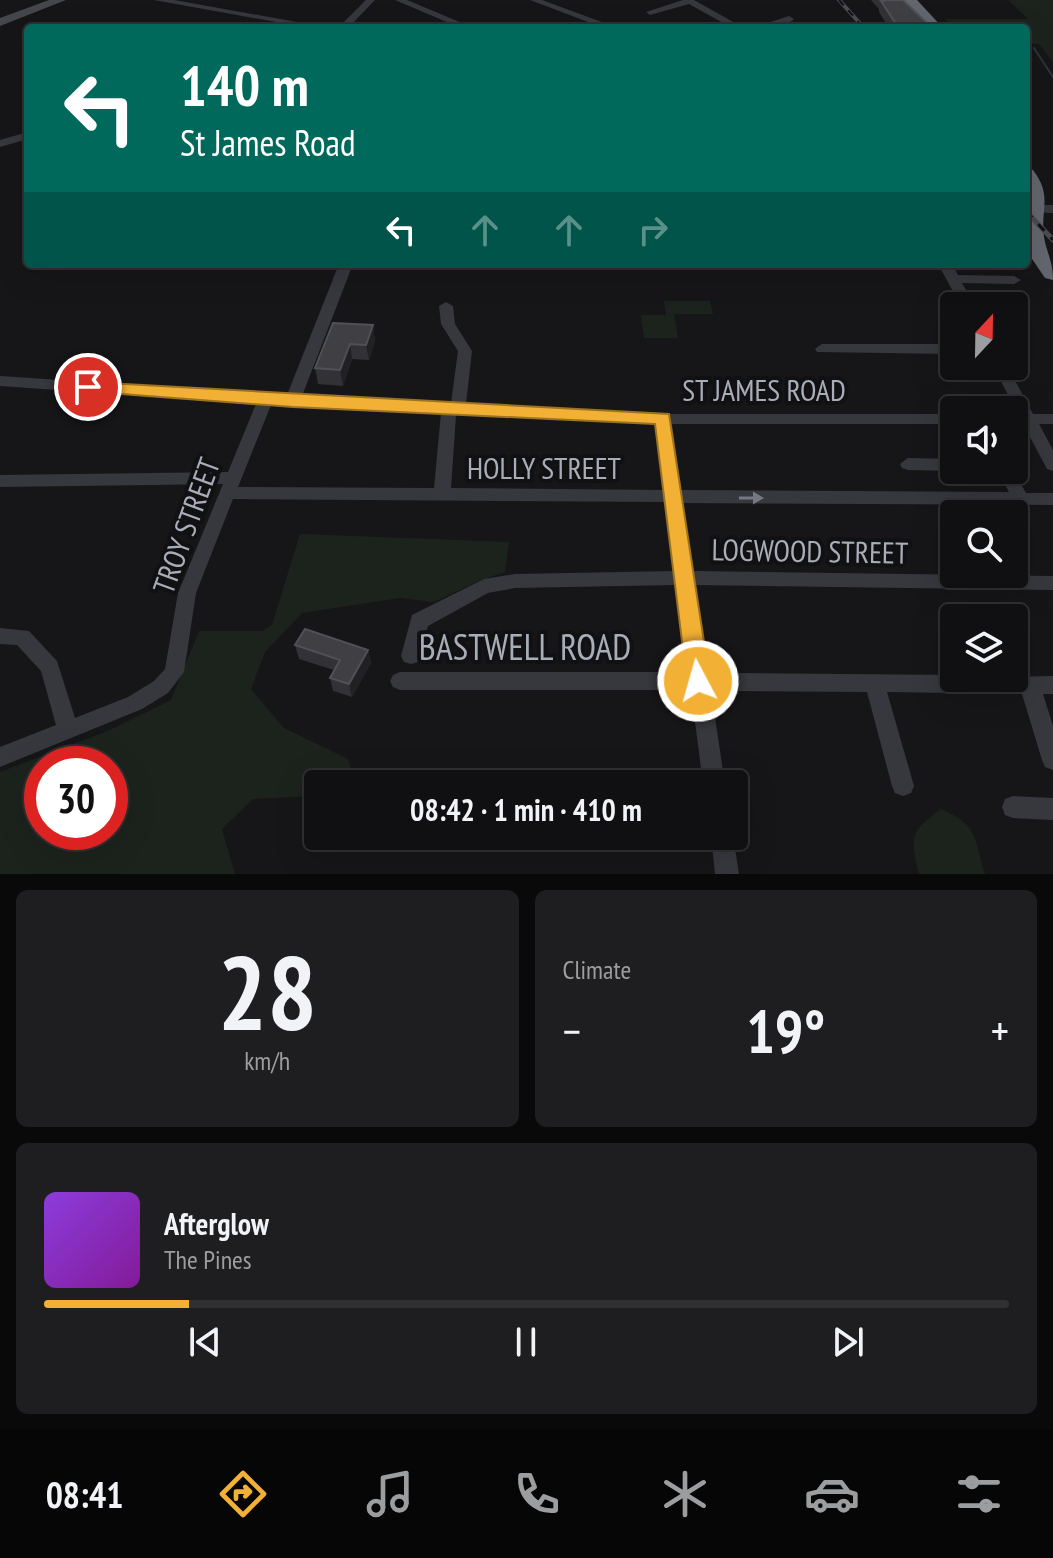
<!DOCTYPE html>
<html lang="en">
<head>
<meta charset="utf-8">
<style>
	:root { --surface:#101012; --page:#1e1e20; --text:#f1f3f6; --muted:#9c9d9f; --line:#303032; --accent:#f2b134 }
	body { margin:0; font-family:"PT Sans Narrow",sans-serif; background:var(--page); color:var(--text); height:100vh; display:flex; flex-direction:column; font-size:30px; white-space:nowrap }
	* { box-sizing:border-box; margin:0 }
	p { font-size:26px; color:var(--muted) }
	.icon { flex:none; width:44px; height:44px; fill:none; stroke:currentColor; stroke-width:2; stroke-linecap:round; stroke-linejoin:round }
	.map { position:relative; height:874px; overflow:hidden }
	.sheet { display:flex; flex-direction:column; gap:16px; padding:16px; background:#09090a; flex:1 }
	.sheet>* { flex:none }
	.top-card { position:absolute; left:24px; top:24px; width:1006px; height:244px; border-radius:8px; box-shadow:0 8px 32px #0002,0 0 0 2px var(--line); background:#00695c; color:#fff; overflow:hidden }
	.needle { width:52px; rotate:22deg }
	.controls { position:absolute; left:940px; top:292px; display:grid; gap:16px }
	.controls a { display:grid; place-items:center; width:88px; height:88px; border-radius:8px; background:var(--surface); box-shadow:0 8px 32px #0002,0 0 0 2px var(--line); font-size:40px }
	.speed { position:absolute; left:24px; top:746px; display:flex; gap:16px; font-size:40px; font-weight:700; text-align:center }
	.speed>* { display:grid; place-content:center; width:104px; height:104px; border-radius:50%; background:var(--surface); box-shadow:0 8px 32px #0002,0 0 0 2px var(--line); line-height:1 }
	.speed .limit { border:12px solid #d22; background:#fff; color:#111 }
	.pin { position:absolute; display:grid; place-items:center; width:68px; height:68px; color:#fff; margin:-34px; border:4px solid #fff; border-radius:50%; box-shadow:0 2px 8px #0007 }
	.me { position:absolute; width:88px; margin:-44px; rotate:354deg; stroke-linejoin:round; filter:drop-shadow(0 0 6px #0008) }
	.turn { display:flex; align-items:center; gap:28px; height:168px; padding:0 24px; font-size:36px }
	.turn .icon { width:104px; height:104px; stroke-width:2.5 }
	.turn b { display:block; font-size:56px; line-height:68px }
	.lanes { display:flex; align-items:center; height:76px; padding:0 24px; background:#0003; justify-content:center; gap:40px; direction:ltr }
	.lanes .off { opacity:.35 }
	.big { font-size:60px; font-weight:800; line-height:1.1 }
	.sheet .widget { flex:1; display:flex; flex-direction:column; justify-content:center; gap:12px; min-width:0; padding:0 28px; border-radius:12px; background:var(--page) }
	.sheet .dial { align-items:center; gap:0 }
	.dial b { font-size:104px; line-height:1 }
	.song { display:flex; align-items:center; gap:24px }
	.cover { width:96px; height:96px; border-radius:12px; background:linear-gradient(135deg,hsl(270 70% 55%),hsl(290 70% 35%)) }
	.played { height:8px; border-radius:4px; background:linear-gradient(90deg,var(--accent) 15%,var(--line) 15%) }
	.keys { display:flex; justify-content:space-around; direction:ltr }
	.heat { display:flex; justify-content:space-between; align-items:center; font-size:44px; direction:ltr }
	.sheet .tiles { flex:1; display:grid; gap:16px; grid-template-columns:1fr 1fr }
	.widget:last-child { grid-column:span 2 }
	.trip { position:absolute; left:304px; top:770px; width:444px; height:80px; border-radius:8px; background:var(--surface); box-shadow:0 8px 32px #0002,0 0 0 2px var(--line); font-weight:800; line-height:80px; text-align:center }
	.tab-bar { display:flex; height:128px; justify-content:space-around; align-items:center; background:#060607; color:var(--muted) }
	.tab-bar .icon { width:56px; height:56px }
	.tab-bar .active { color:var(--accent) }
	.tab-bar b { font-size:36px; color:var(--text) }
	.map>svg:first-child { display:block }
</style>
</head>
<body>
<div class="map">
<svg width="1053" height="874" viewBox="0 0 1053 874">
	<rect width="100%" height="100%" fill="#161618"/>
	<path fill="#1c231d" fill-rule="evenodd" d="M 1008,0 L 1053,0 L 1053,62 L 1039,44 L 1026,43 L 1026,28 L 951,28 L 946,19 L 1028,19 Z
		M 664,301 L 710,301 L 713,314 L 674,314 L 678,338 L 644,338 L 641,315 L 666,315 Z
		M 300,534 L 509,542 L 505,572 L 481,580 L 434,602 L 400,598 L 302,613 L 265,652 L 251,689 L 284,728 L 348,759 L 356,784 L 318,784 L 318,796 L 253,799 L 222,829 L 235,874 L 0,874 L 0,772 L 110,730 L 171,700 L 199,631 L 262,631 L 272,625 ZM 42,764 L 110,764 L 110,832 L 42,832 Z
		M 941,809 C 978,825 974,838 985,874 L 919,874 C 910,838 910,831 941,809 Z"/>
	<g fill="none" stroke-linecap="round" stroke-linejoin="round">
		<path stroke="#2c353c" stroke-width="2" d="M 1034,48 L 1053,77"/>
		<path fill="#37383d" fill-rule="evenodd" d="M 154,0 L 174,0 L 330,28 L 309,28 Z
			M 366,0 L 375,0 L 348,28 L 338,28 Z
			M 395,0 L 407,0 L 474,28 L 461,28 Z
			M 530,0 L 542,0 L 618,28 L 604,28 Z
			M 683,0 L 694,0 L 744,28 L 732,28 L 689,4 L 650,15 L 646,12 Z
			M 789,16 L 794,19 L 792,21 L 767,28 L 752,28 Z
			M 28,132 L 28,139 L 0,147 L 0,140 Z
			M 1036,205 L 1053,205 L 1053,213 L 1032,212 L 1032,206 Z
			M 339,264 L 353,264 L 302,396 L 451,403 L 458,351 L 441,324 L 439,306 L 446,302 L 453,306 L 455,324 L 472,351 L 466,404 L 663,414 L 954,414 L 954,424 L 672,424 L 681,490 L 1009,492 L 997,470 L 1013,470 L 1026,493 L 1053,493 L 1053,505 L 683,503 L 693,571 L 1053,576 L 1053,590 L 695,585 L 725,784 L 703,784 L 691,690 L 400,690 L 393,687 L 390,681 L 393,675 L 400,672 L 688,672 L 677,585 L 515,588 L 488,593 L 428,626 L 418,662 L 411,664 L 404,662 L 401,656 L 412,615 L 484,579 L 515,574 L 675,571 L 666,502 L 233,499 L 196,593 L 184,672 L 168,693 L 142,709 L 0,767 L 0,747 L 56,725 L 41,671 L 17,645 L 0,644 L 0,628 L 29,631 L 57,661 L 75,718 L 128,697 L 154,681 L 165,669 L 178,593 L 223,484 L 0,487 L 0,475 L 228,472 L 256,404 L 0,386 L 0,376 L 287,395 ZM 271,405 L 441,413 L 434,488 L 238,487 ZM 456,415 L 656,424 L 664,490 L 451,488 Z
			M 938,264 L 952,264 L 958,275 L 1014,276 L 1021,280 L 1014,284 L 962,283 L 975,306 L 961,306 Z
			M 822,344 L 954,344 L 954,354 L 817,352 L 815,349 Z
			M 993,366 L 1007,366 L 1033,414 L 1053,414 L 1053,424 L 1039,424 L 1053,450 L 1053,471 L 1047,469 L 1023,424 L 1014,424 L 1014,414 L 1018,414 Z
			M 908,458 L 954,459 L 954,470 L 957,470 L 954,471 L 908,470 L 902,468 L 900,464 Z
			M 729,673 L 954,675 L 954,678 L 1053,676 L 1053,694 L 1043,694 L 1053,726 L 1053,770 L 1045,767 L 1042,760 L 1022,694 L 887,692 L 914,786 L 911,793 L 903,796 L 895,793 L 892,786 L 867,692 L 729,691 L 722,688 L 719,682 L 722,676 Z
			M 521,770 L 529,773 L 533,784 L 511,784 L 513,773 Z
			M 565,774 L 606,774 L 614,777 L 617,784 L 554,784 L 557,777 Z
			M 1013,796 L 1053,798 L 1053,820 L 1013,818 L 1005,815 L 1002,807 L 1005,799 Z
			M 711,836 L 733,836 L 739,874 L 715,874 Z"/>
		<path fill="#45474d" fill-rule="evenodd" d="M 49,0 L 66,0 L 0,26 L 0,18 Z"/>
		<path fill="#63666e" fill-rule="evenodd" d="M 900,0 L 917,0 L 943,28 L 926,28 Z
			M 1026,168 L 1033,170 C 1053,196 1040,209 1044,237 C 1047,254 1053,261 1053,280 L 1045,278 L 1026,250 Z"/>
		<defs>
			<path id="rail-far1" d="M 839,0 L 864,28"/>
			<path id="rail" d="M 1026,211 L 1053,240"/>
		</defs>
		<use href="#rail-far1" stroke="#4a4c52" stroke-width="4"/>
		<use href="#rail" stroke="#4a4c52" stroke-width="5"/>
		<use href="#rail-far1" stroke="#111113" stroke-width="2" stroke-dasharray="7" stroke-linecap="butt"/>
		<use href="#rail" stroke="#111113" stroke-width="3" stroke-dasharray="9" stroke-linecap="butt"/>
	</g>
	<path fill="#323236" d="M 871,0 L 903,0 L 932,28 L 889,28 L 879,12 L 879,9 Z
		M 897,264 L 928,264 L 927,265 L 898,265 Z
		M 948,302 L 954,306 L 954,336 L 943,316 Z
		M 373,325 L 375,341 L 369,360 L 352,359 L 343,386 L 318,384 L 315,368 Z
		M 295,645 L 368,650 L 371,663 L 352,697 L 333,691 L 330,678 L 334,670 L 299,659 Z"/>
	<path fill="#212124" d="M 373,325 L 375,341 L 369,360 L 366,345 Z
		M 350,344 L 352,359 L 343,386 L 340,370 Z
		M 368,650 L 371,663 L 352,697 L 349,684 Z"/>
	<path fill="#3f3f44" stroke="#4f5156" stroke-width="2" d="M 883,0 L 903,0 L 932,28 L 898,27 L 881,1 L 885,1 Z
		M 948,302 L 970,302 L 972,306 L 954,306 L 954,315 Z
		M 333,323 L 373,325 L 366,345 L 350,344 L 340,370 L 315,368 Z
		M 305,629 L 368,650 L 349,684 L 330,678 L 340,660 L 295,645 Z"/>
	<defs><path id="oneway-solid" d="M-6-.8H1V-3.2L6.5 0L1 3.2V.8H-6Z" transform="scale(2)"/></defs>
	<use fill="#757881" href="#oneway-solid" transform="translate(751 498)"/>
	<path fill="#f2b134" stroke="#9d7322" stroke-width="2" d="M 88,382 L 669,414 L 710,681 L 706,688 L 698,691 L 690,688 L 687,681 L 655,424 L 293,407 L 82,391 L 80,387 Z"/>
	<g text-anchor="middle" stroke-width="8" stroke-linejoin="round" paint-order="stroke">
		<g font-size="30" fill="#a8adb8" stroke="#111113">
			<text x="764" y="401">ST JAMES ROAD</text>
			<text x="544" y="479">HOLLY STREET</text>
			<text transform="translate(187 526) rotate(-70)" y="10">TROY STREET</text>
			<text transform="translate(810 552) rotate(1)" y="10">LOGWOOD STREET</text>
		</g>
		<g font-size="36" fill="#a8adb8" stroke="#111113">
			<text x="525" y="660">BASTWELL ROAD</text>
		</g>
	</g>
</svg>
<div class="controls">
<a><svg class="needle" viewBox="-14 -14 28 28"><path d="M0-13l5 13h-10z" fill="#e53935"/><path d="M0 13l5-13h-10z" fill="#9c9d9f"/></svg></a>
<a><svg class="icon" aria-label="sound" viewBox="0 0 24 24"><path d="M4 9h4l5-4v14l-5-4H4zM17 9q2 3 0 6"/></svg></a>
<a><svg class="icon" aria-label="search" viewBox="0 0 24 24"><circle cx="10" cy="10" r="6"/><path d="M15 15l6 6"/></svg></a>
<a><svg class="icon" aria-label="layers" viewBox="0 0 24 24"><path d="M12 4l9 5-9 5-9-5zM3 14l9 5 9-5"/></svg></a>
</div>
<div class="speed"><div class="limit">30</div></div>
<div class="pin" style="left:88px;top:387px;background:#d93025"><svg class="icon" aria-label="arrive" viewBox="0 0 24 24"><path d="M6 21V4h12l-3 4 3 4H6"/></svg></div>
<svg class="me" style="left:698px;top:681px" viewBox="-20 -20 40 40"><circle r="17" fill="#f2b134" stroke="#fff" stroke-width="3"/><path d="M0-11L8 9 0 5-8 9z" fill="#fff"/></svg>
<div class="trip">08:42 · 1 min · 410 m</div>
<div class="top-card">
<div class="turn"><svg class="icon" aria-label="left" viewBox="0 0 24 24"><path d="M17 20v-9H6M10 6l-5 5 5 5"/></svg><div><b>140 m</b>St James Road</div></div>
<div class="lanes"><svg class="icon" aria-label="left" viewBox="0 0 24 24"><path d="M17 20v-9H6M10 6l-5 5 5 5"/></svg><svg class="icon off" aria-label="ahead" viewBox="0 0 24 24"><path d="M12 20V5M6 11l6-6 6 6"/></svg><svg class="icon off" aria-label="ahead" viewBox="0 0 24 24"><path d="M12 20V5M6 11l6-6 6 6"/></svg><svg class="icon off" aria-label="right" viewBox="0 0 24 24"><path d="M7 20v-9h11M14 6l5 5-5 5"/></svg></div>
</div>
</div>
<section class="sheet">
<div class="tiles">
<div class="widget dial"><b>28</b><p>km/h</p></div>
<div class="widget"><p>Climate</p>
<div class="heat"><a>−</a><b class="big">19°</b><a>+</a></div>
</div>
<div class="widget">
<div class="song"><i class="cover"></i><div><b>Afterglow</b><p>The Pines</p></div></div>
<div class="played"></div>
<div class="keys"><svg class="icon" aria-label="previous" viewBox="0 0 24 24"><path d="M18 5L8 12l10 7zM5 5v14"/></svg><svg class="icon" aria-label="pause" viewBox="0 0 24 24"><path d="M8 5v14M16 5v14"/></svg><svg class="icon" aria-label="next" viewBox="0 0 24 24"><path d="M6 5l10 7-10 7zM19 5v14"/></svg></div>
</div>
</div>
</section>
<nav class="tab-bar">
<b>08:41</b>
<svg class="icon active" aria-label="directions" viewBox="0 0 24 24"><path d="M12 3l9 9-9 9-9-9zM9 14v-3h6M13 9l2 2-2 2"/></svg>
<svg class="icon" aria-label="music" viewBox="0 0 24 24"><path d="M9 18V5l10-2v13"/><circle cx="6" cy="18" r="3"/><circle cx="16" cy="16" r="3"/></svg>
<svg class="icon" aria-label="phone" viewBox="0 0 24 24"><path d="M5 4h4l2 5-3 2q2 4 5 5l2-3 5 2v4C11 20 4 13 5 4z"/></svg>
<svg class="icon" aria-label="climate" viewBox="0 0 24 24"><path d="M12 3v18M4 7l16 10M4 17L20 7"/></svg>
<svg class="icon" aria-label="car" viewBox="0 0 24 24"><path d="M5 17H2v-5l4-1 3-4h7l3 4 3 1v5h-3M9 17h6M6 11h13"/><circle cx="7" cy="17" r="2"/><circle cx="17" cy="17" r="2"/></svg>
<svg class="icon" aria-label="filters" viewBox="0 0 24 24"><path d="M4 7h16M4 17h16"/><circle cx="9" cy="7" r="2"/><circle cx="15" cy="17" r="2"/></svg>
</nav>
</body>
</html>
